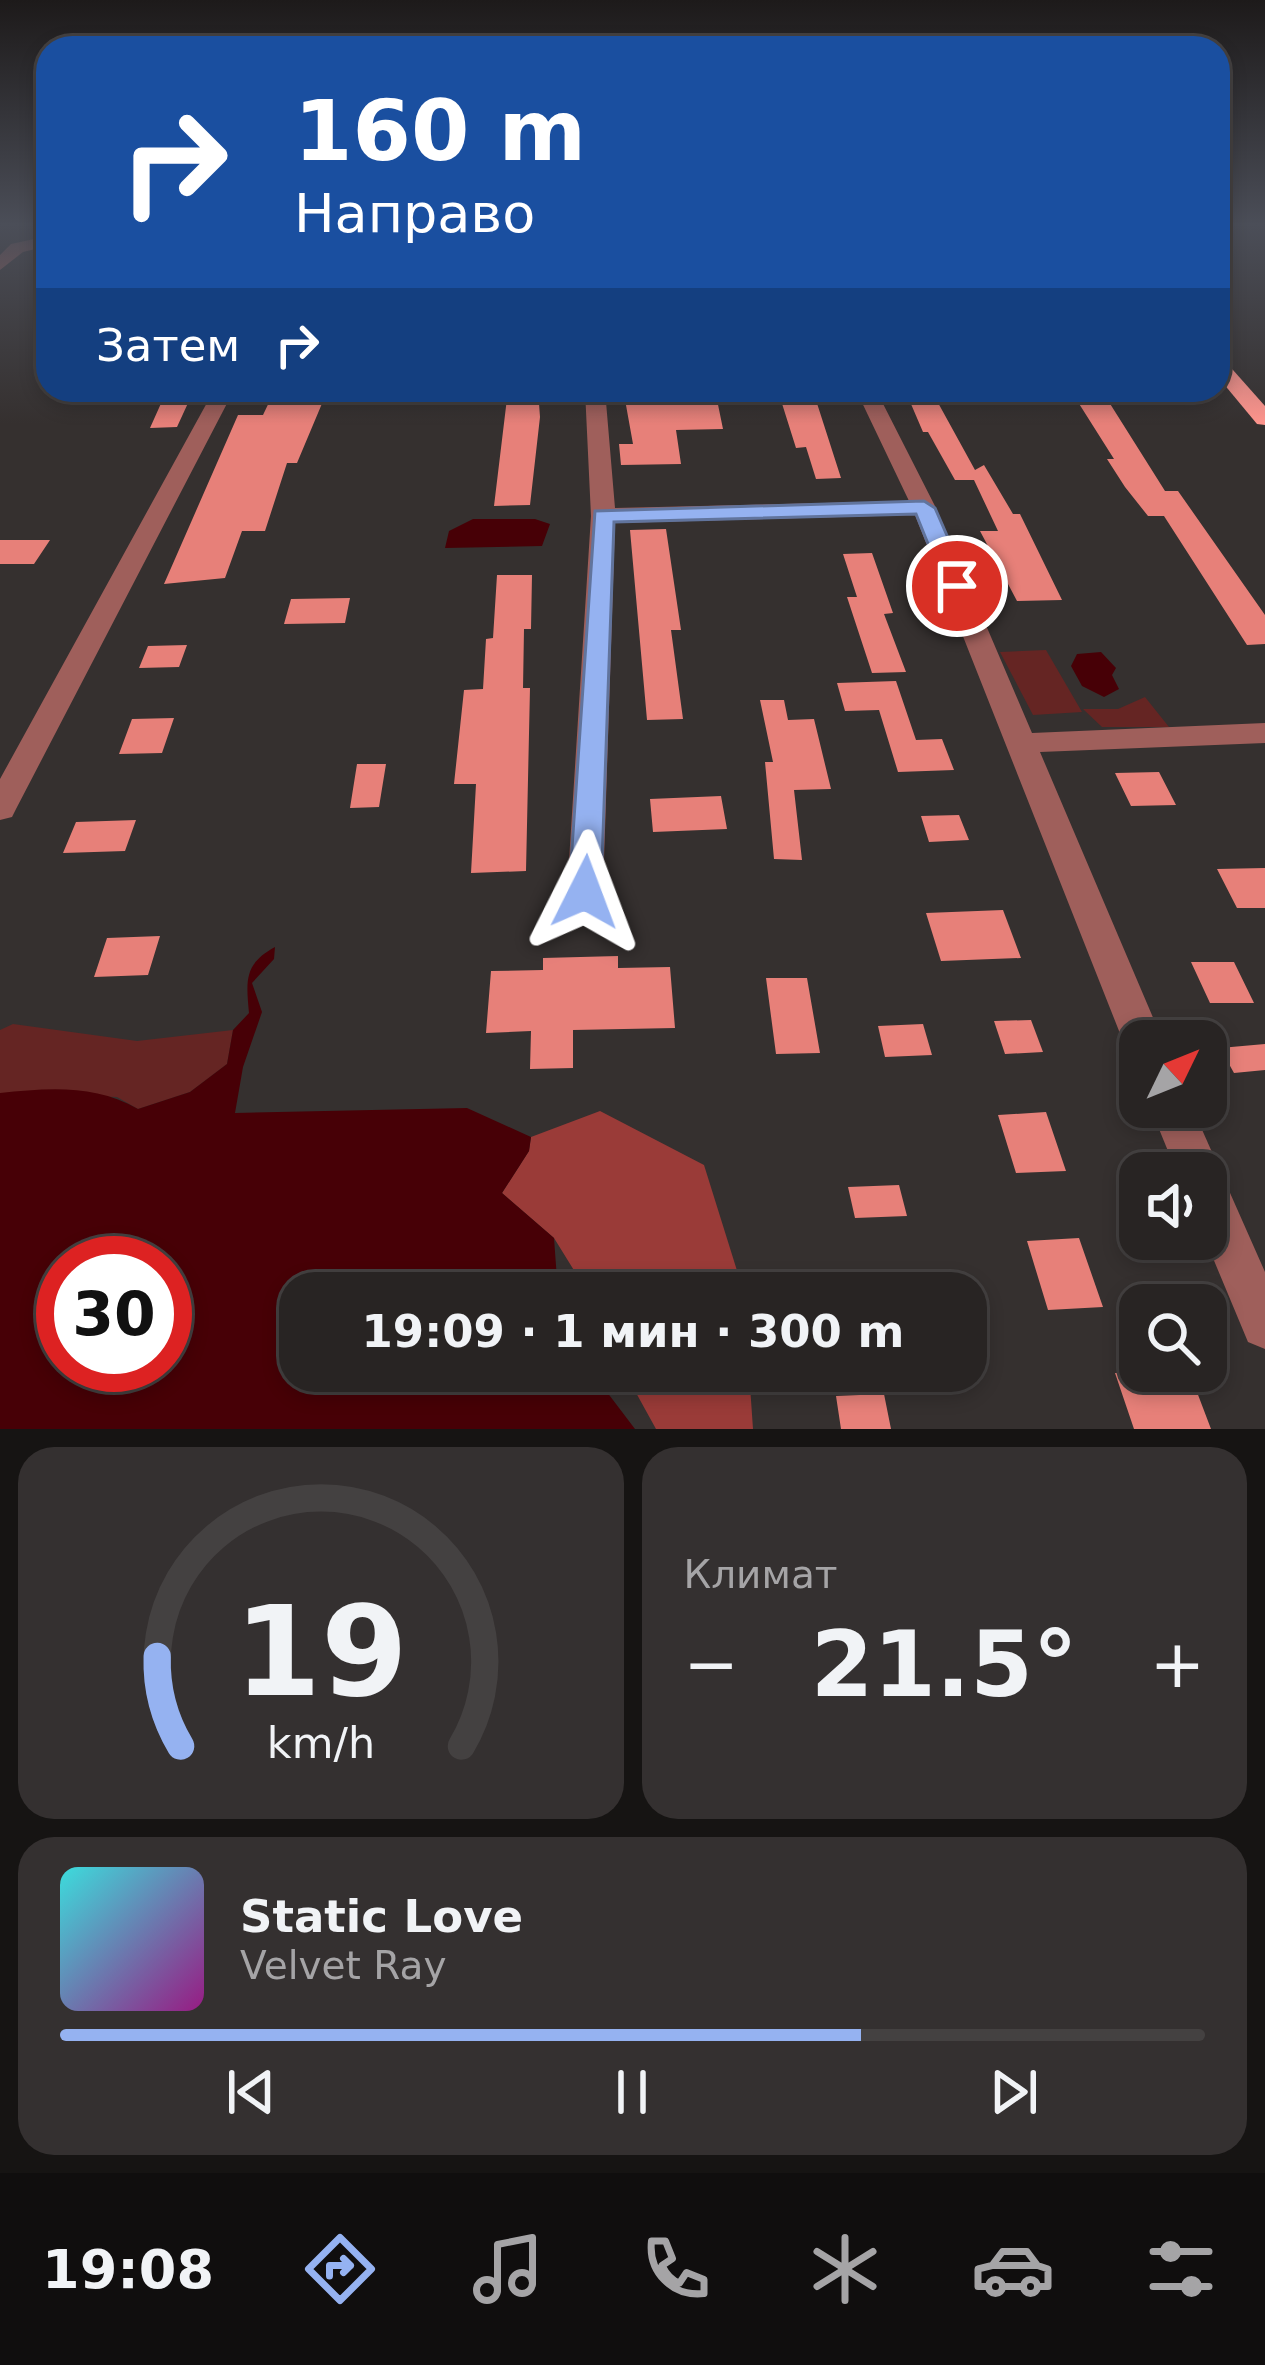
<!DOCTYPE html>
<html lang="ru">
<head>
<meta charset="utf-8">
<style>
	:root { --surface:#282423; --page:#343030; --text:#f1f3f6; --muted:#a5a4a6; --line:#444141; --accent:#95b2f1 }
	body { margin:0; font-family:"DejaVu Sans",sans-serif; background:var(--page); color:var(--text); height:100vh; display:flex; flex-direction:column; font-size:45px; white-space:nowrap }
	* { box-sizing:border-box; margin:0 }
	p { font-size:39px; color:var(--muted) }
	.icon { flex:none; width:66px; height:66px; fill:none; stroke:currentColor; stroke-width:2; stroke-linecap:round; stroke-linejoin:round }
	.map { position:relative; height:1429px; overflow:hidden }
	.panel { display:flex; flex-direction:column; gap:18px; padding:18px; background:#161413; flex:1 }
	.panel>* { flex:none }
	.top-card { position:absolute; left:36px; top:36px; width:1194px; height:366px; border-radius:36px; box-shadow:0 6px 18px #0003,0 0 0 3px var(--line); background:#1a4fa0; color:#fff; overflow:hidden }
	.needle { width:78px; rotate:47deg }
	.fabs { position:absolute; left:1119px; top:1020px; display:grid; gap:24px }
	.fabs a { display:grid; place-items:center; width:108px; height:108px; border-radius:24px; background:var(--surface); box-shadow:0 6px 18px #0003,0 0 0 3px var(--line); font-size:60px }
	.speed { position:absolute; left:36px; top:1236px; display:flex; gap:24px; font-size:60px; font-weight:700; text-align:center }
	.speed>* { display:grid; place-content:center; width:156px; height:156px; border-radius:50%; background:var(--surface); box-shadow:0 6px 18px #0003,0 0 0 3px var(--line); line-height:1 }
	.speed .limit { border:18px solid #d22; background:#fff; color:#111 }
	.pin { position:absolute; display:grid; place-items:center; width:102px; height:102px; color:#fff; margin:-51px; border:6px solid #fff; border-radius:50%; box-shadow:0 3px 12px #0007 }
	.me { position:absolute; width:132px; margin:-66px; rotate:3deg; stroke-linejoin:round; filter:drop-shadow(0 0 9px #0008) }
	.turn { display:flex; align-items:center; gap:42px; height:252px; padding:0 60px; font-size:54px }
	.turn .icon { width:156px; height:156px; stroke-width:2.5 }
	.turn b { display:block; font-size:84px; line-height:102px }
	.then { display:flex; align-items:center; height:114px; padding:0 60px; background:#0003; gap:24px; font-size:45px }
	.big { font-size:90px; font-weight:700; line-height:1.1 }
	.panel .widget { flex:1; display:flex; flex-direction:column; justify-content:center; gap:18px; min-width:0; padding:0 42px; border-radius:36px; background:var(--page) }
	.panel .dial { align-items:center; gap:0 }
	.dial svg { height:312px; overflow:visible; fill:none; stroke:var(--line); stroke-width:7; stroke-linecap:round; text-anchor:middle }
	.dial text { fill:var(--text); stroke:none }
	.song { display:flex; align-items:center; gap:36px }
	.cover { width:144px; height:144px; border-radius:18px; background:linear-gradient(135deg,hsl(180 70% 55%),hsl(310 70% 35%)) }
	.played { height:12px; border-radius:6px; background:linear-gradient(90deg,var(--accent) 70%,var(--line) 70%) }
	.keys { display:flex; justify-content:space-around; direction:ltr }
	.heat { display:flex; justify-content:space-between; align-items:center; font-size:66px; direction:ltr }
	.panel .tiles { flex:1; display:grid; gap:18px; grid-template-columns:1fr 1fr }
	.widget:last-child { grid-column:span 2 }
	.trip { position:absolute; left:279px; top:1272px; width:708px; height:120px; border-radius:36px; background:var(--surface); box-shadow:0 6px 18px #0003,0 0 0 3px var(--line); font-weight:700; line-height:120px; text-align:center }
	.dock { display:flex; height:192px; justify-content:space-around; align-items:center; background:#100e0e; color:var(--muted) }
	.dock .icon { width:84px; height:84px }
	.dock .selected { color:var(--accent) }
	.dock b { font-size:54px; color:var(--text) }
	.map>svg:first-child { display:block }
</style>
</head>
<body>
<div class="map">
<svg width="1265" height="1429" viewBox="0 0 1265 1429">
	<rect width="100%" height="100%" fill="#35302f"/>
	<path fill="#652523" d="M 1046,650 L 1082,712 L 1033,715 L 1000,652 Z
		M 1145,697 L 1169,727 L 1102,727 L 1083,709 L 1118,709 Z
		M 13,1024 L 137,1041 L 233,1030 L 227,1064 L 190,1092 L 138,1109 L 117,1097 L 0,1093 L 0,1030 Z"/>
	<path fill="#9a3b38" d="M 600,1111 L 704,1165 L 744,1293 L 588,1293 L 554,1238 L 502,1193 L 529,1151 L 531,1137 Z
		M 624,1371 L 749,1371 L 753,1429 L 656,1429 Z"/>
	<path fill="#470006" fill-rule="evenodd" d="M 473,519 L 535,519 L 550,524 L 542,546 L 445,548 L 449,531 Z
		M 1101,652 L 1116,668 L 1112,675 L 1119,689 L 1104,697 L 1082,686 L 1071,666 L 1077,654 Z
		M 275,947 L 274,959 L 252,983 L 262,1012 L 243,1067 L 235,1113 L 467,1108 L 531,1137 L 529,1151 L 502,1193 L 554,1238 L 558,1293 L 300,1293 L 300,1371 L 591,1371 L 635,1429 L 0,1429 L 0,1093 C 48,1088 95,1084 138,1109 L 190,1092 L 227,1064 L 233,1030 L 249,1013 C 246,980 244,964 275,947 ZM 63,1263 L 165,1263 L 165,1365 L 63,1365 Z"/>
	<path fill="#e78079" d="M 167,390 L 194,390 L 177,427 L 150,428 Z
		M 508,390 L 538,390 L 540,417 L 530,505 L 494,506 Z
		M 684,390 L 715,390 L 723,429 L 676,430 L 681,464 L 621,465 L 619,444 L 633,444 L 624,394 Z
		M 905,390 L 931,390 L 975,470 L 984,465 L 1013,514 L 1020,514 L 1062,600 L 1017,601 L 980,531 L 998,531 L 974,480 L 955,480 L 928,432 L 923,432 Z
		M 1071,391 L 1102,391 L 1165,491 L 1178,491 L 1265,615 L 1265,644 L 1247,645 L 1164,516 L 1148,516 L 1125,487 L 1107,459 L 1114,459 Z
		M 273,394 L 326,394 L 297,463 L 287,463 L 265,531 L 242,531 L 225,578 L 164,584 L 238,415 L 263,415 Z
		M 779,394 L 814,394 L 841,478 L 816,479 L 806,447 L 796,448 Z
		M 666,529 L 681,630 L 671,630 L 683,719 L 647,720 L 630,530 Z
		M 0,540 L 50,540 L 34,564 L 0,564 Z
		M 872,553 L 893,613 L 884,614 L 906,672 L 872,673 L 847,597 L 857,597 L 843,554 Z
		M 497,575 L 532,575 L 531,629 L 524,629 L 523,688 L 530,688 L 526,871 L 471,873 L 476,784 L 454,784 L 464,690 L 483,689 L 486,639 L 493,638 Z
		M 350,598 L 345,623 L 284,624 L 291,599 Z
		M 187,645 L 179,667 L 139,668 L 148,646 Z
		M 896,681 L 916,740 L 942,739 L 954,770 L 898,772 L 879,710 L 845,711 L 837,683 Z
		M 760,700 L 784,700 L 788,720 L 814,719 L 831,789 L 794,790 L 802,860 L 774,859 L 765,762 L 773,762 Z
		M 174,718 L 162,753 L 119,754 L 132,719 Z
		M 357,764 L 386,764 L 379,807 L 350,808 Z
		M 1159,772 L 1176,805 L 1131,806 L 1115,773 Z
		M 721,796 L 727,829 L 653,832 L 650,799 Z
		M 959,815 L 969,840 L 929,842 L 921,816 Z
		M 136,820 L 125,851 L 63,853 L 76,822 Z
		M 1265,868 L 1265,908 L 1237,908 L 1217,869 Z
		M 1003,910 L 1021,958 L 941,961 L 926,913 Z
		M 160,936 L 148,975 L 94,977 L 107,938 Z
		M 618,956 L 618,968 L 670,967 L 675,1028 L 573,1030 L 573,1068 L 530,1069 L 531,1031 L 486,1033 L 491,971 L 543,970 L 543,958 Z
		M 1191,962 L 1234,962 L 1254,1003 L 1210,1003 Z
		M 766,978 L 807,978 L 820,1053 L 776,1054 Z
		M 1031,1020 L 1043,1052 L 1005,1054 L 994,1021 Z
		M 923,1024 L 932,1055 L 885,1057 L 878,1026 Z
		M 1265,1044 L 1265,1070 L 1234,1073 L 1220,1048 Z
		M 1046,1112 L 1066,1171 L 1016,1173 L 998,1115 Z
		M 899,1185 L 907,1216 L 855,1218 L 848,1187 Z
		M 1079,1238 L 1103,1307 L 1048,1310 L 1027,1241 Z
		M 1189,1371 L 1211,1429 L 1134,1429 L 1115,1373 Z
		M 884,1394 L 891,1429 L 841,1429 L 836,1396 Z"/>
	<g fill="none" stroke-linecap="round" stroke-linejoin="round">
		<path fill="#9f5f5b" fill-rule="evenodd" d="M 48,236 L 48,246 L 23,252 L 0,270 L 0,255 L 11,244 Z
			M 214,390 L 234,390 L 16,809 L 12,817 L 0,820 L 0,779 Z
			M 585,390 L 605,390 L 615,508 L 909,501 L 856,390 L 876,390 L 936,508 L 1032,733 L 1265,723 L 1265,743 L 1040,752 L 1163,1041 L 1140,1041 L 1140,1056 L 1129,1052 L 1123,1041 L 915,515 L 615,523 L 603,892 L 597,901 L 585,905 L 573,901 L 567,892 L 591,516 Z
			M 1150,1107 L 1192,1107 L 1265,1272 L 1265,1349 L 1248,1342 L 1205,1239 L 1206,1173 L 1177,1173 Z"/>
		<path fill="#fd948c" fill-rule="evenodd" d="M 1218,359 L 1225,361 L 1265,406 L 1265,425 L 1257,424 L 1218,377 Z"/>
	</g>
	<linearGradient id="sky" x2="0" y2="1"><stop stop-color="#1d1a1a"/><stop offset="0.53" stop-color="#4b4e58"/><stop offset="1" stop-color="#4b4e58" stop-opacity="0"/></linearGradient>
	<rect width="1265" height="424" fill="url(#sky)"/>
	<path fill="#95b2f1" stroke="#61749d" stroke-width="3" d="M 924,501 L 935,508 L 969,586 L 965,591 L 957,593 L 945,586 L 916,514 L 614,522 L 601,892 L 597,900 L 574,900 L 569,892 L 595,511 Z"/>
</svg>
<div class="fabs">
<a><svg class="needle" viewBox="-14 -14 28 28"><path d="M0-13l5 13h-10z" fill="#e53935"/><path d="M0 13l5-13h-10z" fill="#a5a4a6"/></svg></a>
<a><svg class="icon" aria-label="sound" viewBox="0 0 24 24"><path d="M4 9h4l5-4v14l-5-4H4zM17 9q2 3 0 6"/></svg></a>
<a><svg class="icon" aria-label="search" viewBox="0 0 24 24"><circle cx="10" cy="10" r="6"/><path d="M15 15l6 6"/></svg></a>
</div>
<div class="speed"><div class="limit">30</div></div>
<div class="pin" style="left:957px;top:586px;background:#d93025"><svg class="icon" aria-label="arrive" viewBox="0 0 24 24"><path d="M6 21V4h12l-3 4 3 4H6"/></svg></div>
<svg class="me" style="left:585px;top:892px" viewBox="-20 -20 40 40"><path d="M0-17L14 15 0 8-14 15z" fill="#95b2f1" stroke="#fff" stroke-width="4"/></svg>
<div class="trip">19:09 · 1 мин · 300 m</div>
<div class="top-card">
<div class="turn"><svg class="icon" aria-label="right" viewBox="0 0 24 24"><path d="M7 20v-9h11M14 6l5 5-5 5"/></svg><div><b>160 m</b>Направо</div></div>
<div class="then">Затем<svg class="icon" aria-label="right" viewBox="0 0 24 24"><path d="M7 20v-9h11M14 6l5 5-5 5"/></svg></div>
</div>
</div>
<section class="panel">
<div class="tiles">
<div class="widget dial"><svg viewBox="0 0 100 80">
<path d="M14 69A42 42 0 1 1 86 69"/>
<path d="M14 69A42 42 0 0 1 8 46" stroke="#95b2f1"/>
<text x="50" y="56" font-size="32" font-weight="700">19</text>
<text x="50" y="72" font-size="11">km/h</text>
</svg></div>
<div class="widget"><p>Климат</p>
<div class="heat"><a>−</a><b class="big">21.5°</b><a>+</a></div>
</div>
<div class="widget">
<div class="song"><i class="cover"></i><div><b>Static Love</b><p>Velvet Ray</p></div></div>
<div class="played"></div>
<div class="keys"><svg class="icon" aria-label="previous" viewBox="0 0 24 24"><path d="M18 5L8 12l10 7zM5 5v14"/></svg><svg class="icon" aria-label="pause" viewBox="0 0 24 24"><path d="M8 5v14M16 5v14"/></svg><svg class="icon" aria-label="next" viewBox="0 0 24 24"><path d="M6 5l10 7-10 7zM19 5v14"/></svg></div>
</div>
</div>
</section>
<nav class="dock">
<b>19:08</b>
<svg class="icon selected" aria-label="directions" viewBox="0 0 24 24"><path d="M12 3l9 9-9 9-9-9zM9 14v-3h6M13 9l2 2-2 2"/></svg>
<svg class="icon" aria-label="music" viewBox="0 0 24 24"><path d="M9 18V5l10-2v13"/><circle cx="6" cy="18" r="3"/><circle cx="16" cy="16" r="3"/></svg>
<svg class="icon" aria-label="phone" viewBox="0 0 24 24"><path d="M5 4h4l2 5-3 2q2 4 5 5l2-3 5 2v4C11 20 4 13 5 4z"/></svg>
<svg class="icon" aria-label="climate" viewBox="0 0 24 24"><path d="M12 3v18M4 7l16 10M4 17L20 7"/></svg>
<svg class="icon" aria-label="car" viewBox="0 0 24 24"><path d="M5 17H2v-5l4-1 3-4h7l3 4 3 1v5h-3M9 17h6M6 11h13"/><circle cx="7" cy="17" r="2"/><circle cx="17" cy="17" r="2"/></svg>
<svg class="icon" aria-label="filters" viewBox="0 0 24 24"><path d="M4 7h16M4 17h16"/><circle cx="9" cy="7" r="2"/><circle cx="15" cy="17" r="2"/></svg>
</nav>
</body>
</html>
